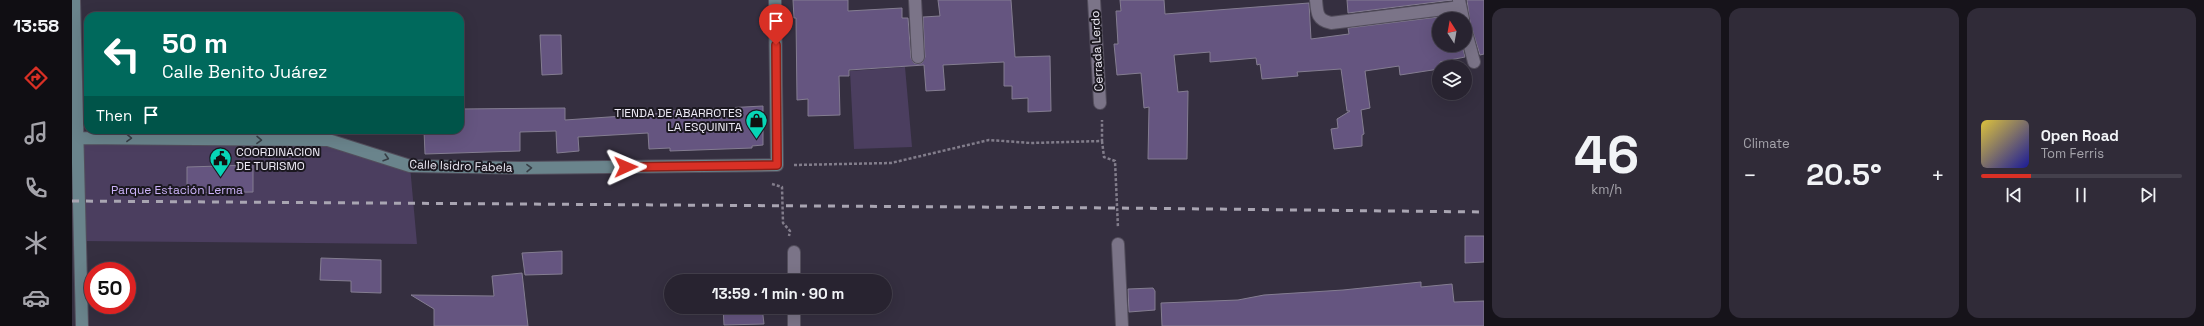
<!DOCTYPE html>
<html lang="en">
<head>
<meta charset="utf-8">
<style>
	:root { --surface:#282330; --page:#302b38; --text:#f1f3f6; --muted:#a5a4ab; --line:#44404c; --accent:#d93025 }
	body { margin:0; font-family:"Space Grotesk",sans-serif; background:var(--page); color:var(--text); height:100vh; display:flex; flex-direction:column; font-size:15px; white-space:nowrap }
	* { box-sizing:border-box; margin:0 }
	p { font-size:13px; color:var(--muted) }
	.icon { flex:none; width:22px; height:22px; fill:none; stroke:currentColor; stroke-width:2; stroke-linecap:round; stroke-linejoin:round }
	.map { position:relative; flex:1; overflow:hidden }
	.details { display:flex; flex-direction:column; gap:8px; padding:8px; background:#16131a; width:720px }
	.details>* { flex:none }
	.guide { position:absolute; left:12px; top:12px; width:380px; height:122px; border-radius:12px; box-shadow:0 4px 16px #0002,0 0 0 1px var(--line); background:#00695c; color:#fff; overflow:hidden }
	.needle { width:26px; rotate:349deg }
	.controls { position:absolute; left:1360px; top:12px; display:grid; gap:8px }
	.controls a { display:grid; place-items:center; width:40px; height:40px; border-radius:50%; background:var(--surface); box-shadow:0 4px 16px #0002,0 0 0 1px var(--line); font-size:20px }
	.speed { position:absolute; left:12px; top:262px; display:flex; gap:8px; font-size:20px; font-weight:700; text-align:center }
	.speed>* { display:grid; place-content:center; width:52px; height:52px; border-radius:50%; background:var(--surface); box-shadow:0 4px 16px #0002,0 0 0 1px var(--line); line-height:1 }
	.speed .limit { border:6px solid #d22; background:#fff; color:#111 }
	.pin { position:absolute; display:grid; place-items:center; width:34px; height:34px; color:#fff; margin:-41px -17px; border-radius:50% 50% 50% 0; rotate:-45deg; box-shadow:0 0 4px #0007 }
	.pin .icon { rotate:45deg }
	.me { position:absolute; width:44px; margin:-22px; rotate:89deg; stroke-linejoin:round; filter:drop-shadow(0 0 3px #0008) }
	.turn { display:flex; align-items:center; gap:14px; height:84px; padding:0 12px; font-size:18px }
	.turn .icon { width:52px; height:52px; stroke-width:2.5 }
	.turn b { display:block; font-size:28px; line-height:34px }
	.then { display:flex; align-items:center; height:38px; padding:0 12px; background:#0003; gap:8px; font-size:15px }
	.big { font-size:30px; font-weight:700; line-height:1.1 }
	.details .card { flex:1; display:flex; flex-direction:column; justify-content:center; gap:6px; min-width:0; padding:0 14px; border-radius:12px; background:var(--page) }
	.details .dial { align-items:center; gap:0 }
	.dial b { font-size:52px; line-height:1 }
	.song { display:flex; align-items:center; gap:12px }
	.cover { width:48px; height:48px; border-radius:6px; background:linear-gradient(135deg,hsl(50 70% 55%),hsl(240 70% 35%)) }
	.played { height:4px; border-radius:2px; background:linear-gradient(90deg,var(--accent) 25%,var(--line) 25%) }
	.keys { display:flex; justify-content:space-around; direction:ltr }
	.heat { display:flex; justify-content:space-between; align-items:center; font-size:22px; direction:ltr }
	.details .tiles { flex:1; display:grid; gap:8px; grid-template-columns:repeat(3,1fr) }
	.trip { position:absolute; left:592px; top:274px; width:228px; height:40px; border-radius:20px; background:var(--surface); box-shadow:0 4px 16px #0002,0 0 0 1px var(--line); font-weight:700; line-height:40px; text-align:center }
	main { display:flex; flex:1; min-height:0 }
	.tabs { display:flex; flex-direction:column; width:72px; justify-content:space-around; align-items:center; background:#100e13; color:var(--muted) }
	.tabs .icon { width:28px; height:28px }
	.tabs .active { color:var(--accent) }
	.tabs b { font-size:18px; color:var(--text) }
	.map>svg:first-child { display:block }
</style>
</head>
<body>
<main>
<nav class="tabs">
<b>13:58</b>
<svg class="icon active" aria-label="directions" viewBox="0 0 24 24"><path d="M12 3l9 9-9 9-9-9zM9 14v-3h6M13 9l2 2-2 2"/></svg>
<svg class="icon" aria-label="music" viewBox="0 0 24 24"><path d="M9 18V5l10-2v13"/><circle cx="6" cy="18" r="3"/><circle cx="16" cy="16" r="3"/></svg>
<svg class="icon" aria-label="phone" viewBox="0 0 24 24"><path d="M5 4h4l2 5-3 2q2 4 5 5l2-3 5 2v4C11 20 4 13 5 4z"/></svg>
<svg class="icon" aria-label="climate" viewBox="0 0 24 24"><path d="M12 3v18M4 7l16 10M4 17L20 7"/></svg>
<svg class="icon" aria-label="car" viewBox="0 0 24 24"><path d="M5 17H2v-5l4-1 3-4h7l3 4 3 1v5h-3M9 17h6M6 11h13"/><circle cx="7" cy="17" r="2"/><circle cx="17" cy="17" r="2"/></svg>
</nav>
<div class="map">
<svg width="1412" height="326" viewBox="0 0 1412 326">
	<rect width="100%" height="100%" fill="#352f40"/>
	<path fill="#4b3e5f" d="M 833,67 L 840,147 L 782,149 L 778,71 Z
		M 4,138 L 256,140 L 338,166 L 345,244 L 8,241 Z"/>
	<path fill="#655580" stroke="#847d91" d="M 721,0 L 776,0 L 776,11 L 830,8 L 830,18 L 836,18 L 839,58 L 842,63 L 846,64 L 850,63 L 853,57 L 851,17 L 868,16 L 866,0 L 939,0 L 943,57 L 978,56 L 979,111 L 956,112 L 956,98 L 940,99 L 940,86 L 932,86 L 932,62 L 871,65 L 873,90 L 854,91 L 852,65 L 777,70 L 777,76 L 767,76 L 768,115 L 736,116 L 736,99 L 725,100 L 724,18 L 722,18 Z
		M 1048,0 L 1092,0 L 1093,14 L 1237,3 L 1239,39 L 1277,34 L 1276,28 L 1383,15 L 1383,19 L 1367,19 L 1367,45 L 1390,45 L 1393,57 L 1368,62 L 1369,67 L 1367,69 L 1328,75 L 1327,66 L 1293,71 L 1298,108 L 1289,110 L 1292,134 L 1290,135 L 1290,146 L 1262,149 L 1259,129 L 1266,128 L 1265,119 L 1278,111 L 1275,111 L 1269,69 L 1225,72 L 1226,76 L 1190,79 L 1188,64 L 1185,65 L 1184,58 L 1138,62 L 1138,52 L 1102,55 L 1106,92 L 1116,91 L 1115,159 L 1076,159 L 1077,107 L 1072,108 L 1069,73 L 1045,75 L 1042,44 L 1046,44 L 1044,11 L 1049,11 Z
		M 1275,0 L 1380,0 L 1276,13 Z
		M 1395,0 L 1412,0 L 1412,54 L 1408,55 L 1398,22 Z
		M 468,35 L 489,35 L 490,74 L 470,75 Z
		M 691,106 L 691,145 L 680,146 L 680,148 L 598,151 L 598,148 L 577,149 L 576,133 L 506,137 L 507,151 L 485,153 L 484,131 L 448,132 L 448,151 L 353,154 L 352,130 L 388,130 L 388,109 L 493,108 L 493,120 L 595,113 L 595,111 Z
		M 181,165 L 181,192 L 115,193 L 115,167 Z
		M 1393,236 L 1412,236 L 1412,262 L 1393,263 Z
		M 490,251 L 490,274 L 453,275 L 450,253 Z
		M 249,258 L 309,260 L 309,293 L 279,292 L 279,281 L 248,280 Z
		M 450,273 L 456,326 L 362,326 L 362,309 L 339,295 L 422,296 L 420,276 Z
		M 1349,282 L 1349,287 L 1380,284 L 1382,302 L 1412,301 L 1412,326 L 1090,326 L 1089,303 L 1166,300 L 1192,295 L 1271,290 Z
		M 1081,288 L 1083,291 L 1083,310 L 1057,312 L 1056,289 Z
		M 651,307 L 690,307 L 692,324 L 652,325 Z"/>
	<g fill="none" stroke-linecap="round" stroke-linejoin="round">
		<defs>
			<path id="street" d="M 843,0 L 846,57
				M 1022,0 L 1028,103
				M 1244,0 C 1245,13 1245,20 1259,23 L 1388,7
				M 1387,0 L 1391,19
				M 1393,28 L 1402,62
				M 1046,244 L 1050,326
				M 722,281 L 722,252
				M 722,326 L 722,307"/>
			<path id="secondary" d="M 2,0 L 10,326
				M 4,138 L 256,140 L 338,166 L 448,168 L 705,165 L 703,0"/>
		</defs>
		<use href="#street" stroke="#534e5c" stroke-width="14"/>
		<use href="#secondary" stroke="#534e5c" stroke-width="14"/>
		<path stroke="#827d8b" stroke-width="2.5" stroke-dasharray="3 2" stroke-linecap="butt" d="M 1030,141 L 1032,157 L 1043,161 L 1046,228
			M 722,165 L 819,163 L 917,140 L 959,143 L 1030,141 L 1030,120
			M 700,184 L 710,187 L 711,223 L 718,231 L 717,236"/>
		<use href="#street" stroke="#7b7488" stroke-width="12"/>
		<use href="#secondary" stroke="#6a848c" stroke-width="12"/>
		<path stroke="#a9a5b2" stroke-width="3" stroke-dasharray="7 7" stroke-linecap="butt" d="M 0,201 L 1045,208 L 1412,212"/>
	</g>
	<defs><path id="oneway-chevron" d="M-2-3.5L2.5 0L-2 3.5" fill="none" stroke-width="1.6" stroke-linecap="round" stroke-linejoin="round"/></defs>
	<g stroke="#373e46">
		<use href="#oneway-chevron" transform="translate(57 138) rotate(1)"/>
		<use href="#oneway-chevron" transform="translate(187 140) rotate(1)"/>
		<use href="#oneway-chevron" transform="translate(314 158) rotate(17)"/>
		<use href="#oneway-chevron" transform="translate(457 168) rotate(-1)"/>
	</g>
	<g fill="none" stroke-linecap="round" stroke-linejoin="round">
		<defs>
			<path id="route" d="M 554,167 L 705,165 L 704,45"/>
		</defs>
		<use href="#route" stroke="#8d1f18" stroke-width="10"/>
		<use href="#route" stroke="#d93025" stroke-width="7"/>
	</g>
	<defs>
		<symbol id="shop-pin" viewBox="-11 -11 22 30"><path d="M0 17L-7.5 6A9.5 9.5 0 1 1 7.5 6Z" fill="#07d5b6" stroke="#1b1820"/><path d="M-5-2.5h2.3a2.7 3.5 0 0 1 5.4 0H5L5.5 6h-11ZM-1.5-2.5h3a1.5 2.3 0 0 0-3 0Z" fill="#111"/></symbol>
		<symbol id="civic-pin" viewBox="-11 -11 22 30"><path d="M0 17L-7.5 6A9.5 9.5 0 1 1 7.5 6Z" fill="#07d5b6" stroke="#1b1820"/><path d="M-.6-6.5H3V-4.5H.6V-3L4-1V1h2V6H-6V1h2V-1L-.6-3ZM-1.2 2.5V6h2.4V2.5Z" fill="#111"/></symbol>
	</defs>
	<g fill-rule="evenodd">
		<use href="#shop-pin" x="672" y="108" width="25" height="34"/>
		<use href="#civic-pin" x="136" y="146" width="25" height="34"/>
	</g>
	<g text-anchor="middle" stroke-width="4" stroke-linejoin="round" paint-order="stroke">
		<g font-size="12" fill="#eeebf6" stroke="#1b1820">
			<text transform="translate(1025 51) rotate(-93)" y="4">Cerrada Lerdo</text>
			<text transform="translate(389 166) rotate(2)" y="4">Calle Isidro Fabela</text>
		</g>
		<g font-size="12" fill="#eeebf6" stroke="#1b1820" text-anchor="end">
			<text x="670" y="117">TIENDA DE ABARROTES<tspan x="670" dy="14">LA ESQUINITA</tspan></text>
			<text x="164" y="156" text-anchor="start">COORDINACION<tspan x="164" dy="14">DE TURISMO</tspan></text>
		</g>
		<g font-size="12" fill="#ccb3f9" stroke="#1b1820">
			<text x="105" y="194">Parque Estación Lerma</text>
		</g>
	</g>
</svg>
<div class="controls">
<a><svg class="needle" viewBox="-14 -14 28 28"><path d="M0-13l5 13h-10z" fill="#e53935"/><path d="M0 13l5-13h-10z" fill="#a5a4ab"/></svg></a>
<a><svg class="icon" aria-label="layers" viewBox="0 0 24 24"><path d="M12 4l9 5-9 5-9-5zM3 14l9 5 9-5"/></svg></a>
</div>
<div class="speed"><div class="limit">50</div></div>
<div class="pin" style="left:704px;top:45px;background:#d93025"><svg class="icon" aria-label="arrive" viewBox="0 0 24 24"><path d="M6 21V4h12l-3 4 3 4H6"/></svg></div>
<svg class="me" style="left:554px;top:167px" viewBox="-20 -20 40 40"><path d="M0-17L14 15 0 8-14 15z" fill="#d93025" stroke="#fff" stroke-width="4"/></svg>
<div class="trip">13:59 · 1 min · 90 m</div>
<div class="guide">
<div class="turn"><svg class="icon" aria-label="left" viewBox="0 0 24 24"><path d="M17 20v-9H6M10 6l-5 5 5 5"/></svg><div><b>50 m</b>Calle Benito Juárez</div></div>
<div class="then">Then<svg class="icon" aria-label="arrive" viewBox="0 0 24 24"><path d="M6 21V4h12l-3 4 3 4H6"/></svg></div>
</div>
</div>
<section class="details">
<div class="tiles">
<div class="card dial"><b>46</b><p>km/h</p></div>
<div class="card"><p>Climate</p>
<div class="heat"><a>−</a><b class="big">20.5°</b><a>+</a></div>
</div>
<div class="card">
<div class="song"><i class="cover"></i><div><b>Open Road</b><p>Tom Ferris</p></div></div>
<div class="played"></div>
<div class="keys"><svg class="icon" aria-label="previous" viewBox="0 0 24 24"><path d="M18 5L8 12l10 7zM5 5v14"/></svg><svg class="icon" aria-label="pause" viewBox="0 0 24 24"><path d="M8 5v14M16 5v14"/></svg><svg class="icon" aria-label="next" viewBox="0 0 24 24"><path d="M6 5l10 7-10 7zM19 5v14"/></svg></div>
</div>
</div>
</section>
</main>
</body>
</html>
